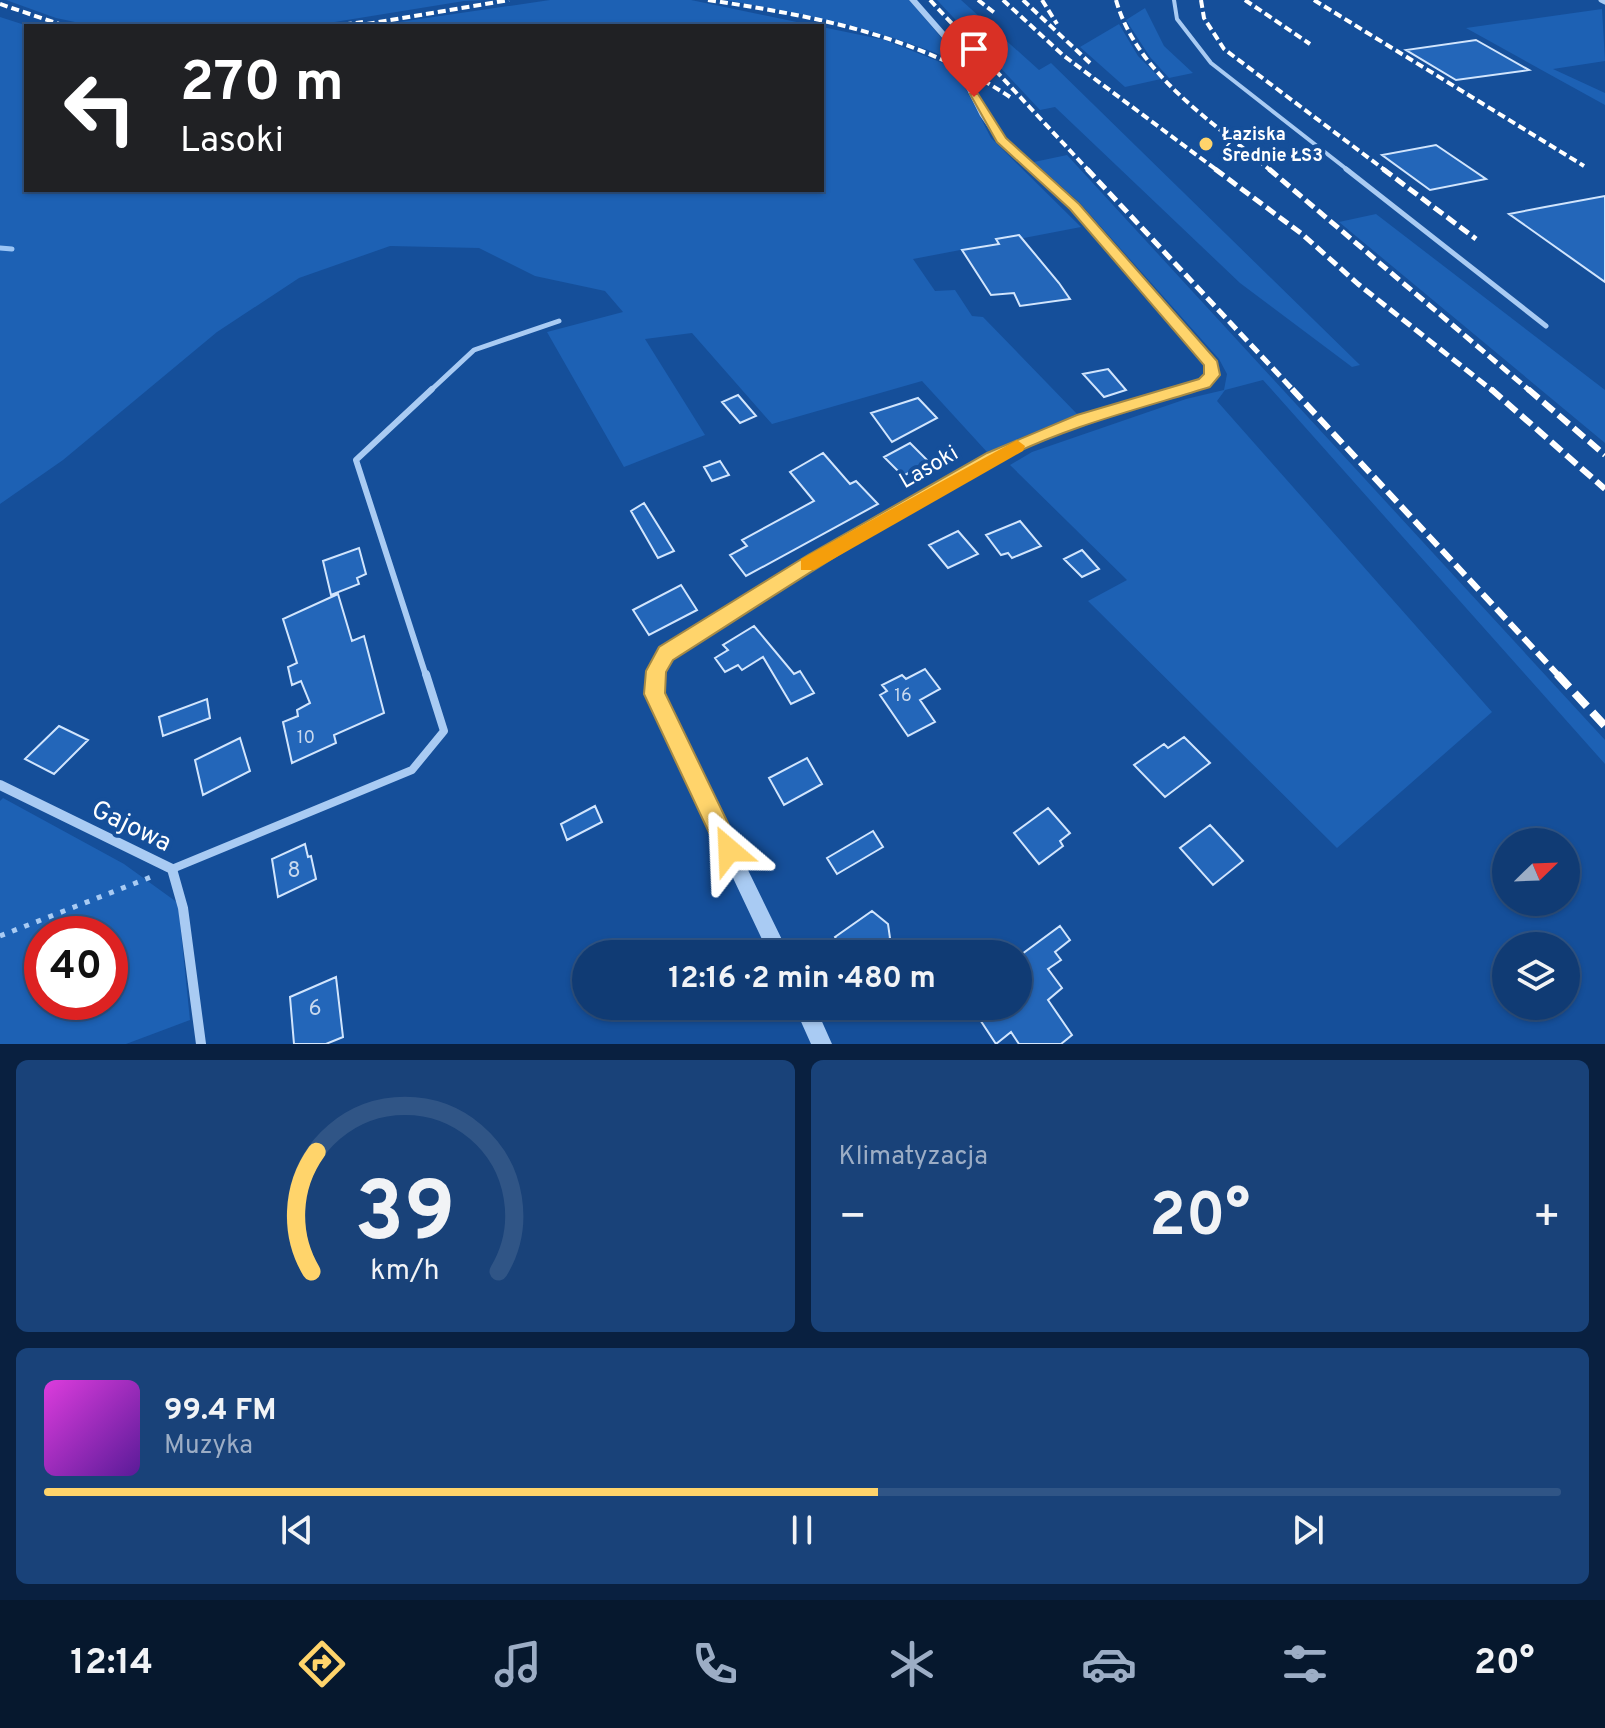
<!DOCTYPE html>
<html lang="pl">
<head>
<meta charset="utf-8">
<style>
	:root { --surface:#103b74; --page:#194279; --text:#f1f3f6; --muted:#9cadc5; --line:#305586; --accent:#ffd46b }
	body { margin:0; font-family:Overpass,sans-serif; background:var(--page); color:var(--text); height:100vh; display:flex; flex-direction:column; font-size:30px; white-space:nowrap }
	* { box-sizing:border-box; margin:0 }
	p { font-size:26px; color:var(--muted) }
	.icon { flex:none; width:44px; height:44px; fill:none; stroke:currentColor; stroke-width:2; stroke-linecap:round; stroke-linejoin:round }
	.map { position:relative; height:1044px; overflow:hidden }
	.side { display:flex; flex-direction:column; gap:16px; padding:16px; background:#092040; flex:1 }
	.side>* { flex:none }
	.top-card { position:absolute; left:24px; top:24px; width:800px; height:168px; border-radius:0px; box-shadow:0 2px 6px #0004,0 0 0 2px var(--line); background:#202124; color:#fff; overflow:hidden }
	.needle { width:52px; rotate:67deg }
	.fabs { position:absolute; left:1492px; top:828px; display:grid; gap:16px }
	.fabs a { display:grid; place-items:center; width:88px; height:88px; border-radius:50%; background:var(--surface); box-shadow:0 2px 6px #0004,0 0 0 2px var(--line); font-size:40px }
	.speed { position:absolute; left:24px; top:916px; display:flex; gap:16px; font-size:40px; font-weight:700; text-align:center }
	.speed>* { display:grid; place-content:center; width:104px; height:104px; border-radius:50%; background:var(--surface); box-shadow:0 2px 6px #0004,0 0 0 2px var(--line); line-height:1 }
	.speed .limit { border:12px solid #d22; background:#fff; color:#111 }
	.pin { position:absolute; display:grid; place-items:center; width:68px; height:68px; color:#fff; margin:-82px -34px; border-radius:50% 50% 50% 0; rotate:-45deg; box-shadow:0 0 8px #0007 }
	.pin .icon { rotate:45deg }
	.me { position:absolute; width:88px; margin:-44px; rotate:334deg; stroke-linejoin:round; filter:drop-shadow(0 0 6px #0008) }
	.turn { display:flex; align-items:center; gap:28px; height:168px; padding:0 24px; font-size:36px }
	.turn .icon { width:104px; height:104px; stroke-width:2.5 }
	.turn b { display:block; font-size:56px; line-height:68px }
	.big { font-size:60px; font-weight:700; line-height:1.1 }
	.side .card { flex:1; display:flex; flex-direction:column; justify-content:center; gap:12px; min-width:0; padding:0 28px; border-radius:12px; background:var(--page) }
	.side .dial { align-items:center; gap:0 }
	.dial svg { height:208px; overflow:visible; fill:none; stroke:var(--line); stroke-width:7; stroke-linecap:round; text-anchor:middle }
	.dial text { fill:var(--text); stroke:none }
	.song { display:flex; align-items:center; gap:24px }
	.cover { width:96px; height:96px; border-radius:12px; background:linear-gradient(135deg,hsl(300 70% 55%),hsl(270 70% 35%)) }
	.played { height:8px; border-radius:4px; background:linear-gradient(90deg,var(--accent) 55%,var(--line) 55%) }
	.keys { display:flex; justify-content:space-around; direction:ltr }
	.heat { display:flex; justify-content:space-between; align-items:center; font-size:44px; direction:ltr }
	.side .tiles { flex:1; display:grid; gap:16px; grid-template-columns:1fr 1fr }
	.card:last-child { grid-column:span 2 }
	.trip { position:absolute; left:572px; top:940px; width:460px; height:80px; border-radius:40px; background:var(--surface); box-shadow:0 2px 6px #0004,0 0 0 2px var(--line); font-weight:700; line-height:80px; text-align:center }
	.dock { display:flex; height:128px; justify-content:space-around; align-items:center; background:#06182e; color:var(--muted) }
	.dock .icon { width:56px; height:56px }
	.dock .current { color:var(--accent) }
	.dock b { font-size:36px; color:var(--text) }
	.map>svg:first-child { display:block }
</style>
</head>
<body>
<div class="map">
<svg width="1605" height="1044" viewBox="0 0 1605 1044">
	<rect width="100%" height="100%" fill="#154f9a"/>
	<path fill="#1d61b4" fill-rule="evenodd" d="M 6,0 L 489,0 L 464,1 L 310,26 L 94,26 L 56,18 Z
		M 550,0 L 691,0 L 816,26 L 372,26 Z
		M 726,0 L 909,0 L 956,55 L 955,61 C 881,29 805,14 726,0 Z
		M 937,0 L 961,0 L 1039,70 L 1051,63 L 1360,365 L 1352,367 L 1240,283 L 1055,107 L 1040,110 Z
		M 1145,8 L 1164,46 L 1193,73 L 1169,78 L 1150,57 L 1126,20 Z
		M 1602,9 L 1605,61 L 1553,69 L 1605,93 L 1605,105 L 1466,28 Z
		M 0,17 L 28,26 L 26,190 L 822,190 L 822,27 L 885,40 L 955,68 L 991,138 L 1081,227 L 913,259 L 935,291 L 955,290 L 972,316 L 983,317 L 1077,414 L 987,452 L 922,381 L 772,424 L 692,333 L 645,339 L 705,435 L 624,467 L 547,332 L 623,312 L 605,291 L 535,276 L 479,248 L 390,246 L 299,278 L 217,332 L 63,460 L 0,504 Z
		M 1119,24 L 1138,56 L 1161,79 L 1125,87 L 1080,47 Z
		M 1067,155 L 1605,740 L 1605,764 L 1263,380 L 1225,390 L 1217,401 L 1492,712 L 1337,848 L 1088,601 L 1127,580 L 1010,465 L 1032,452 L 1186,399 L 1224,390 L 1227,374 L 1219,359 L 1079,202 L 1034,162 Z
		M 1376,214 L 1605,390 L 1605,443 L 1339,222 Z
		M 3,798 L 124,864 L 178,903 L 190,1020 L 126,1044 L 0,1044 L 0,801 ZM 42,934 L 110,934 L 110,1002 L 42,1002 Z"/>
	<g fill="none" stroke-linecap="round" stroke-linejoin="round">
		<path stroke="#9bc5f5" stroke-width="5" d="M 0,248 L 12,249"/>
	</g>
	<path fill="#2366b9" stroke="#d1e5fd" stroke-width="2" d="M 1476,40 L 1529,70 L 1456,80 L 1406,50 Z
		M 1436,145 L 1486,179 L 1430,190 L 1382,155 Z
		M 1605,196 L 1605,282 L 1509,214 L 1545,207 Z
		M 1019,235 L 1059,283 L 1070,299 L 1020,306 L 1014,293 L 991,295 L 962,250 L 999,244 L 996,239 Z
		M 1108,369 L 1126,390 L 1104,397 L 1083,374 Z
		M 738,395 L 756,416 L 740,423 L 722,402 Z
		M 918,398 L 937,418 L 892,442 L 871,413 Z
		M 910,443 L 929,462 L 903,476 L 884,457 Z
		M 823,453 L 850,484 L 856,481 L 878,504 L 746,576 L 730,555 L 747,546 L 742,540 L 814,501 L 790,472 Z
		M 720,461 L 729,475 L 712,481 L 704,467 Z
		M 644,503 L 674,551 L 658,558 L 631,511 Z
		M 1020,521 L 1041,546 L 1012,558 L 1008,553 L 1001,555 L 986,535 Z
		M 958,531 L 978,554 L 948,568 L 929,545 Z
		M 359,548 L 366,574 L 357,578 L 359,584 L 331,595 L 323,561 Z
		M 1082,550 L 1099,569 L 1082,577 L 1064,559 Z
		M 681,585 L 697,610 L 649,635 L 633,610 Z
		M 338,594 L 352,641 L 364,636 L 384,713 L 334,735 L 336,743 L 292,763 L 283,722 L 298,716 L 297,710 L 310,703 L 301,681 L 292,685 L 288,667 L 297,663 L 283,619 Z
		M 754,626 L 794,674 L 800,671 L 814,693 L 791,704 L 763,657 L 742,670 L 738,665 L 725,672 L 715,658 L 728,650 L 723,645 Z
		M 925,669 L 940,689 L 920,700 L 935,722 L 908,736 L 880,695 L 887,691 L 882,685 L 902,675 L 906,679 Z
		M 207,699 L 210,718 L 163,736 L 159,717 Z
		M 59,726 L 88,740 L 54,774 L 25,759 Z
		M 1184,737 L 1210,763 L 1165,797 L 1134,765 L 1164,744 L 1168,748 Z
		M 240,738 L 250,771 L 203,795 L 195,760 Z
		M 807,758 L 822,784 L 784,805 L 769,778 Z
		M 595,806 L 602,822 L 567,840 L 561,824 Z
		M 1048,808 L 1070,833 L 1060,841 L 1063,846 L 1039,864 L 1014,833 Z
		M 1210,825 L 1243,861 L 1213,885 L 1180,848 Z
		M 873,831 L 883,847 L 837,874 L 827,858 Z
		M 305,844 L 308,857 L 311,856 L 316,879 L 278,897 L 272,859 Z
		M 872,911 L 888,924 L 890,938 L 867,954 L 846,954 L 835,937 Z
		M 1060,926 L 1070,940 L 1055,952 L 1061,960 L 1048,969 L 1062,988 L 1048,1000 L 1072,1035 L 1061,1044 L 1019,1044 L 1011,1032 L 996,1044 L 971,1006 L 1018,1006 L 1018,957 Z
		M 336,977 L 343,1037 L 326,1044 L 294,1044 L 290,997 Z"/>
	<g fill="none" stroke-linecap="round" stroke-linejoin="round">
		<path stroke="#a9cbf3" stroke-width="5" stroke-dasharray="5 8" stroke-linecap="butt" d="M 0,936 L 151,877"/>
		<path stroke="#a9cbf3" stroke-width="4" d="M 1174,0 L 1177,19 L 1211,63 L 1349,171"/>
		<path stroke="#a9cbf3" stroke-width="5" d="M 1346,169 L 1546,326
			M 430,391 L 474,350 L 559,321"/>
		<path stroke="#a9cbf3" stroke-width="6" d="M 426,676 L 356,460 L 432,389"/>
		<path stroke="#a9cbf3" stroke-width="8" d="M 172,869 L 412,770 L 444,731 L 426,674"/>
		<path stroke="#a9cbf3" stroke-width="5" d="M 1601,0 L 1605,2"/>
		<path stroke="#a9cbf3" stroke-width="10" d="M 0,785 L 172,869 L 183,908 L 201,1044"/>
		<path fill="#a9cbf3" fill-rule="evenodd" d="M 909,0 L 917,0 L 966,56 L 969,78 L 988,116 L 1004,138 L 1078,205 L 1216,361 L 1218,375 L 1209,386 L 1087,423 L 998,460 L 765,597 L 672,658 L 664,672 L 662,694 L 789,954 L 769,954 L 646,694 L 648,671 L 660,648 L 755,589 L 988,454 L 1079,417 L 1201,380 L 1206,374 L 1206,365 L 1070,209 L 998,142 L 980,116 L 961,78 L 958,56 Z
			M 794,1006 L 815,1006 L 832,1044 L 811,1044 Z"/>
		<path stroke="#fff" stroke-width="4" stroke-dasharray="8 4" stroke-linecap="butt" d="M 708,0 C 816,16 918,36 1010,97
			M 930,0 L 1089,171
			M 978,0 L 996,14
			M 1003,0 L 1064,56 L 1218,171
			M 1023,0 L 1090,63
			M 1042,0 L 1057,24
			M 1116,0 C 1137,75 1215,123 1271,171
			M 1201,0 L 1204,18 L 1224,49 L 1386,171
			M 1245,0 L 1310,44
			M 1314,0 L 1584,166
			M 0,4 L 65,26
			M 332,26 L 363,22
			M 355,26 L 509,0"/>
		<path stroke="#fff" stroke-width="5" stroke-dasharray="11 5" stroke-linecap="butt" d="M 1087,169 L 1294,391
			M 1215,169 L 1302,234 L 1358,284 L 1493,391
			M 1269,169 L 1530,391
			M 1383,169 L 1476,239"/>
		<path stroke="#fff" stroke-width="6" stroke-dasharray="14 6" stroke-linecap="butt" d="M 1292,389 L 1559,676
			M 1491,389 L 1605,489
			M 1528,389 L 1605,455"/>
		<path stroke="#fff" stroke-width="8" stroke-dasharray="18 8" stroke-linecap="butt" d="M 1557,674 L 1605,726"/>
	</g>
	<path fill="#ffd46b" stroke="#a68a46" stroke-width="2" d="M 970,94 L 978,94 L 1006,138 L 1079,204 L 1217,361 L 1220,375 L 1210,387 C 1139,409 1064,427 997,462 C 886,521 780,592 673,660 L 666,672 L 665,693 L 741,850 L 737,858 L 729,862 L 721,858 L 644,694 L 646,671 L 659,647 L 808,555 L 987,453 L 1077,415 L 1199,379 L 1204,374 L 1204,365 L 1070,209 L 997,142 Z"/>
	<path fill="#f59e0b" d="M 1017,440 L 1025,446 L 1023,451 L 814,570 L 801,570 L 801,559 Z"/>
	<circle fill="#ffd46b" stroke="#154f9a" stroke-width="3" cx="1206" cy="144" r="8"/>
	<g text-anchor="middle" stroke-width="8" stroke-linejoin="round" paint-order="stroke">
		<g font-size="18" font-weight="bold" fill="#fff" stroke="#154f9a" text-anchor="start">
			<text x="1222" y="140">Łaziska<tspan x="1222" dy="21">Średnie ŁS3</tspan></text>
		</g>
		<g font-size="18" fill="#c8d9ee">
			<text x="903" y="701">16</text>
			<text x="306" y="743">10</text>
		</g>
		<g font-size="22" fill="#fff" stroke="#154f9a">
			<text transform="translate(928 466) rotate(-30)" y="8">Lasoki</text>
		</g>
		<g font-size="22" fill="#c8d9ee">
			<text x="294" y="877">8</text>
			<text x="315" y="1015">6</text>
		</g>
		<g font-size="26" fill="#fff" stroke="#154f9a">
			<text transform="translate(132 825) rotate(26)" y="9">Gajowa</text>
		</g>
	</g>
</svg>
<div class="fabs">
<a><svg class="needle" viewBox="-14 -14 28 28"><path d="M0-13l5 13h-10z" fill="#e53935"/><path d="M0 13l5-13h-10z" fill="#9cadc5"/></svg></a>
<a><svg class="icon" aria-label="layers" viewBox="0 0 24 24"><path d="M12 4l9 5-9 5-9-5zM3 14l9 5 9-5"/></svg></a>
</div>
<div class="speed"><div class="limit">40</div></div>
<div class="pin" style="left:974px;top:97px;background:#d93025"><svg class="icon" aria-label="arrive" viewBox="0 0 24 24"><path d="M6 21V4h12l-3 4 3 4H6"/></svg></div>
<svg class="me" style="left:729px;top:850px" viewBox="-20 -20 40 40"><path d="M0-17L14 15 0 8-14 15z" fill="#ffd46b" stroke="#fff" stroke-width="4"/></svg>
<div class="trip">12:16 · 2 min · 480 m</div>
<div class="top-card">
<div class="turn"><svg class="icon" aria-label="left" viewBox="0 0 24 24"><path d="M17 20v-9H6M10 6l-5 5 5 5"/></svg><div><b>270 m</b>Lasoki</div></div>
</div>
</div>
<section class="side">
<div class="tiles">
<div class="card dial"><svg viewBox="0 0 100 80">
<path d="M14 69A42 42 0 1 1 86 69"/>
<path d="M14 69A42 42 0 0 1 16 23" stroke="#ffd46b"/>
<text x="50" y="56" font-size="32" font-weight="700">39</text>
<text x="50" y="72" font-size="11">km/h</text>
</svg></div>
<div class="card"><p>Klimatyzacja</p>
<div class="heat"><a>−</a><b class="big">20°</b><a>+</a></div>
</div>
<div class="card">
<div class="song"><i class="cover"></i><div><b>99.4 FM</b><p>Muzyka</p></div></div>
<div class="played"></div>
<div class="keys"><svg class="icon" aria-label="previous" viewBox="0 0 24 24"><path d="M18 5L8 12l10 7zM5 5v14"/></svg><svg class="icon" aria-label="pause" viewBox="0 0 24 24"><path d="M8 5v14M16 5v14"/></svg><svg class="icon" aria-label="next" viewBox="0 0 24 24"><path d="M6 5l10 7-10 7zM19 5v14"/></svg></div>
</div>
</div>
</section>
<nav class="dock">
<b>12:14</b>
<svg class="icon current" aria-label="directions" viewBox="0 0 24 24"><path d="M12 3l9 9-9 9-9-9zM9 14v-3h6M13 9l2 2-2 2"/></svg>
<svg class="icon" aria-label="music" viewBox="0 0 24 24"><path d="M9 18V5l10-2v13"/><circle cx="6" cy="18" r="3"/><circle cx="16" cy="16" r="3"/></svg>
<svg class="icon" aria-label="phone" viewBox="0 0 24 24"><path d="M5 4h4l2 5-3 2q2 4 5 5l2-3 5 2v4C11 20 4 13 5 4z"/></svg>
<svg class="icon" aria-label="climate" viewBox="0 0 24 24"><path d="M12 3v18M4 7l16 10M4 17L20 7"/></svg>
<svg class="icon" aria-label="car" viewBox="0 0 24 24"><path d="M5 17H2v-5l4-1 3-4h7l3 4 3 1v5h-3M9 17h6M6 11h13"/><circle cx="7" cy="17" r="2"/><circle cx="17" cy="17" r="2"/></svg>
<svg class="icon" aria-label="filters" viewBox="0 0 24 24"><path d="M4 7h16M4 17h16"/><circle cx="9" cy="7" r="2"/><circle cx="15" cy="17" r="2"/></svg>
<b>20°</b>
</nav>
</body>
</html>
